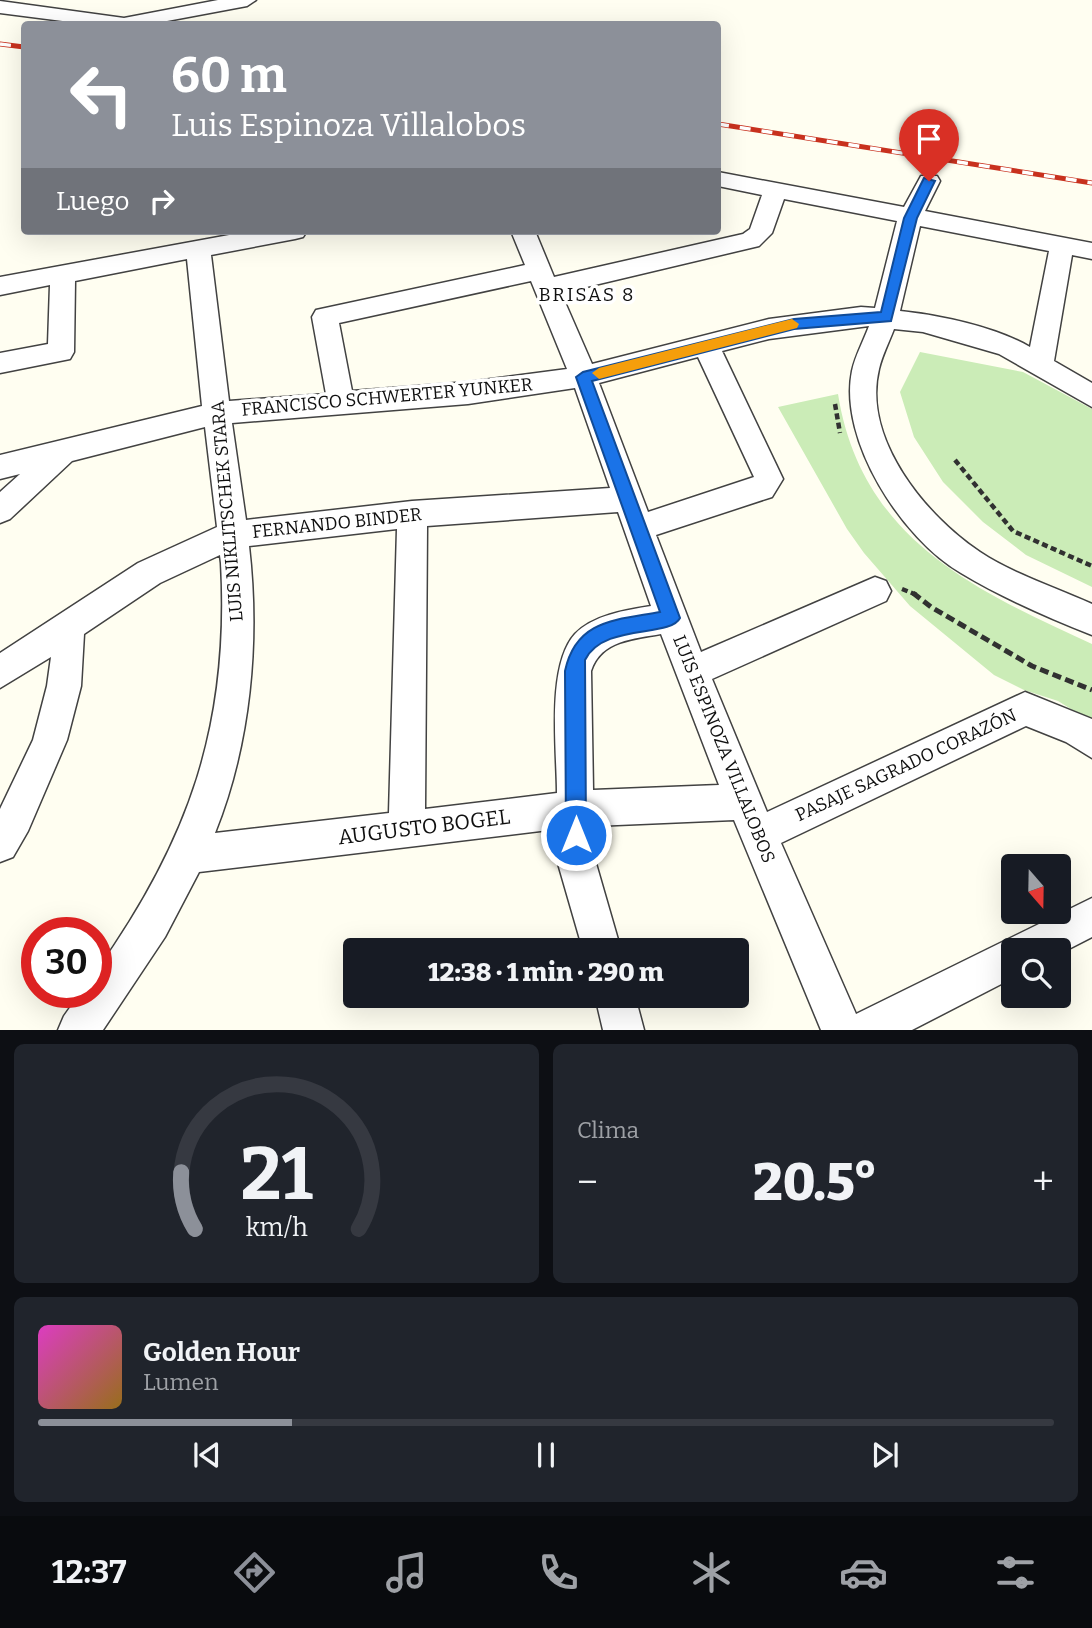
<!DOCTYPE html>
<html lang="es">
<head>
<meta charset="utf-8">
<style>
	:root { --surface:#171b24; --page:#20242c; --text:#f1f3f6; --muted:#9ea1a6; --line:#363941; --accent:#8c9099 }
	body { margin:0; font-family:Bitter,serif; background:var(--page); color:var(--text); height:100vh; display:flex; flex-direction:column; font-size:26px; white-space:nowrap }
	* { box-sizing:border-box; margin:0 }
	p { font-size:23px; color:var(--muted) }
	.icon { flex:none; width:38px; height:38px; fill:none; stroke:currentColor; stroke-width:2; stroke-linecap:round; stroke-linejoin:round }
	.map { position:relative; height:1030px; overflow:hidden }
	.side { display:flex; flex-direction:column; gap:14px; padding:14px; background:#0d0f14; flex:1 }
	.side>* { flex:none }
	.hud { position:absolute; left:21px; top:21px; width:700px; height:214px; border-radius:7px; box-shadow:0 7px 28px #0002; background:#8c9099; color:#fff; overflow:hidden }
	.needle { width:46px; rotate:160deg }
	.fabs { position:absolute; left:1001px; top:854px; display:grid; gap:14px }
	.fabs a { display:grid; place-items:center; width:70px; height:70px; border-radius:7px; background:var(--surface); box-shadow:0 7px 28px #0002; font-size:35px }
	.speed { position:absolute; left:21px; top:917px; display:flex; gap:14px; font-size:35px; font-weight:700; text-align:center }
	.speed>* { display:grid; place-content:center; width:91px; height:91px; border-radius:50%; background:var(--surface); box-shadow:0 7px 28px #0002; line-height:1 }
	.speed .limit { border:10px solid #d22; background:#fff; color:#111 }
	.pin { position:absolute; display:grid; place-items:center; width:60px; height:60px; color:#fff; margin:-72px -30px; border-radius:50% 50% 50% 0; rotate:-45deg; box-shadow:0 0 7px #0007 }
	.pin .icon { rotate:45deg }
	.me { position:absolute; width:77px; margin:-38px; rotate:0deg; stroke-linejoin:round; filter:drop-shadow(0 0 5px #0008) }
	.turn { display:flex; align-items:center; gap:24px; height:147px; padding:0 35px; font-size:32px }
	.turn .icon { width:91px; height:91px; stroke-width:2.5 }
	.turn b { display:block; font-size:49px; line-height:60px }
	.then { display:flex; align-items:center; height:66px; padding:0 35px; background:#0003; gap:14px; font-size:26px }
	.big { font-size:52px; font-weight:800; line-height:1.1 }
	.side .widget { flex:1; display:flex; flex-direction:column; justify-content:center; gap:10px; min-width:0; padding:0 24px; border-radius:10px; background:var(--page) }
	.side .dial { align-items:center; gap:0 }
	.dial svg { height:182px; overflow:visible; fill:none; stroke:var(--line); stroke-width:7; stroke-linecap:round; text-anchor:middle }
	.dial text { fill:var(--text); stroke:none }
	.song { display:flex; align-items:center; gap:21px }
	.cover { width:84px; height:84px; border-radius:10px; background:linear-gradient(135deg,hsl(310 70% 55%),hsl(40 70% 35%)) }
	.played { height:7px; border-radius:4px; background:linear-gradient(90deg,var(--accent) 25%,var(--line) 25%) }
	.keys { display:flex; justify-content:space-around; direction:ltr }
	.heat { display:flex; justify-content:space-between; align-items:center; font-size:38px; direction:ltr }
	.side .tiles { flex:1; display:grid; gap:14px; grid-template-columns:1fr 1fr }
	.widget:last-child { grid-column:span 2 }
	.trip { position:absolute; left:343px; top:938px; width:406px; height:70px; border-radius:7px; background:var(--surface); box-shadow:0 7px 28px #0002; font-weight:800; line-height:70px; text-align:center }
	.tabs { display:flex; height:112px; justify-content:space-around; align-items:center; background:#090b0e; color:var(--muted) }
	.tabs .icon { width:49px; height:49px }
	.tabs .current { color:var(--accent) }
	.tabs b { font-size:32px; color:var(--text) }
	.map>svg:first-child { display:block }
</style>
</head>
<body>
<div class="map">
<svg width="1092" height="1030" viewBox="0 0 1092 1030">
	<rect width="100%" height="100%" fill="#fffef1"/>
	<path fill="#cbecb7" d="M 920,352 L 1023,372 L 1092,409 L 1092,587 L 1026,555 L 983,522 L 943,482 L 914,437 L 900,392 Z
		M 838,394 C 861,538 972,589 1092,644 L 1092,722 L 1058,701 L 1024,690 L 994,675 L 910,606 L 864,553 L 847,529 L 778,407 Z"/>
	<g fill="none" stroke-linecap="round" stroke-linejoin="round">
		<defs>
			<path id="minor" d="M 218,0 L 256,0 L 247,6 L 151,24 L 86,24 L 0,13 L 0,1 L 124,18 Z
				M 718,172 L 904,207 L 921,176 L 937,176 L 940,181 L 925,211 L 1092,243 L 1092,259 L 1072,255 L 1054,361 L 1092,383 L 1092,407 L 999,354 L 923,332 L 894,329 C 889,342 882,356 879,369 C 862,439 926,516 980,552 C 1011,573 1057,588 1092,604 L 1092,635 C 1048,618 1001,597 961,573 C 902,539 838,440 852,371 C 855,356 864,340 869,326 L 769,339 L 722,351 L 783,479 L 772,497 L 656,535 L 701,652 L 875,577 L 886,581 L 891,591 L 886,601 L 712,679 L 767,812 L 1025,692 L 1092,719 L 1092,758 L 1066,742 L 1026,726 L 781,843 L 856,1014 L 1092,898 L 1092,937 L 1059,954 L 1059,950 L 1013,950 L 1013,978 L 912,1030 L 821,1030 L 734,820 L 594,826 L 595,860 L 621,950 L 583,950 L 557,860 L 557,829 L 199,872 L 165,937 L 103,1030 L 58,1030 L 64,1016 L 81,992 L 96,992 L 96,972 C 189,841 230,725 221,563 L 220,555 L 160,583 L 84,634 L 81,686 L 67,740 L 28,831 L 13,857 L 0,862 L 0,809 L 33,740 L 47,686 L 51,657 L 0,688 L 0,653 L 138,563 L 217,527 L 205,427 L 72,461 L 10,519 L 0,523 L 0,492 L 20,474 L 0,479 L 0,455 L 202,406 L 187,259 L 75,281 L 74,352 L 70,359 L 0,373 L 0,353 L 48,344 L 50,285 L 0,295 L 0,277 L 251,231 L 307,231 L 303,237 L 295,239 L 211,255 L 229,401 L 326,394 L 312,317 L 316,310 L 525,265 L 511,231 L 535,231 L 554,277 L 743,234 L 750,229 L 762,195 L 718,186 ZM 784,199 L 897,221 L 875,308 L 861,307 L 769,319 L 592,364 L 561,293 L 759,246 L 772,233 ZM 920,226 L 1049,251 L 1030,347 C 996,327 939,315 900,311 ZM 531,281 L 567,369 L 468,382 L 352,391 L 339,323 ZM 698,357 L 754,477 L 648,512 L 599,383 ZM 575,388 L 610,488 L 412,501 L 246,520 L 232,423 L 468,404 ZM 618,512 L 651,606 C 626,610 593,615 575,634 C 546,666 557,751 557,793 L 425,809 L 427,526 ZM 397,529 L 389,813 L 215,833 C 251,743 260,641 249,546 ZM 661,634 L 719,785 L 593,790 L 591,671 C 601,640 634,639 661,634 Z
				M 595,996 L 635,996 L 644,1030 L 603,1030 Z"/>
		</defs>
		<use href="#minor" stroke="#424242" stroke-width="3"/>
		<path stroke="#313131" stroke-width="4.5" stroke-dasharray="6 3.5" stroke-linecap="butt" d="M 835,404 L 840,433
			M 955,460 L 1013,531 L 1092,566
			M 902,589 L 917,595"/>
		<path stroke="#313131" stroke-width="5" stroke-dasharray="9 4.5" stroke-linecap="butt" d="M 913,593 L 931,607 L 1032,666 L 1092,690"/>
		<use href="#minor" fill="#fff" fill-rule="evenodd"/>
		<defs>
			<path id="rail" d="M 0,44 L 24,47
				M 718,124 L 1092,183"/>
		</defs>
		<use href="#rail" stroke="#c8311e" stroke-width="5"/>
		<use href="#rail" stroke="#fff" stroke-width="3.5" stroke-dasharray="11" stroke-linecap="butt"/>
	</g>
	<path fill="#1a73e8" stroke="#114b97" stroke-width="2" d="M 924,178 L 935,181 L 917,218 L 891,321 L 794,329 L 592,381 L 680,618 C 670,638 603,623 585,660 L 586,835 L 583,842 L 576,844 L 569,842 L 566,835 L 565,671 C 576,619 617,620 660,612 L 576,377 L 583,372 L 794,319 L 881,312 L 904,218 Z"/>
	<path fill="#f59e0b" d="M 792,319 L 799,324 L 797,328 L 599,379 L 592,373 L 599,368 Z"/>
	<g text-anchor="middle" stroke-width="7" stroke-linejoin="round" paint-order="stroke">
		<g font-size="18" fill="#0f0f0f" stroke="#fff">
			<text transform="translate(387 397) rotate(-5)" y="6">FRANCISCO SCHWERTER YUNKER</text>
			<text transform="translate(227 511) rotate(-95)" y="6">LUIS NIKLITSCHEK STARA</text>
			<text transform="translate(337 523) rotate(-6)" y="6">FERNANDO BINDER</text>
			<text transform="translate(724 749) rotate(68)" y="6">LUIS ESPINOZA VILLALOBOS</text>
			<text transform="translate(906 765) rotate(-25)" y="6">PASAJE SAGRADO CORAZÓN</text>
		</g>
		<g font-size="19" letter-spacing="2" fill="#0f0f0f" stroke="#fff">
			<text x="587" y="301">BRISAS 8</text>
		</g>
		<g font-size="21" fill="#0f0f0f" stroke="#fff">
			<text transform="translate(424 827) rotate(-7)" y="7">AUGUSTO BOGEL</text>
		</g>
	</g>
</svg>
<div class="fabs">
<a><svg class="needle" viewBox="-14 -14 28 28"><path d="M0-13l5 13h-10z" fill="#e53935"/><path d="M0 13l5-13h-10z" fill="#9ea1a6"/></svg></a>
<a><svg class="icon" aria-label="search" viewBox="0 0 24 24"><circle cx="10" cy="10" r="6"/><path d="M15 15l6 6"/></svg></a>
</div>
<div class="speed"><div class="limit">30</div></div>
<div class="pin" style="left:929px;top:181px;background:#d93025"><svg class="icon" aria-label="arrive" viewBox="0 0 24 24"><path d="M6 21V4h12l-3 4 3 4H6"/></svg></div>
<svg class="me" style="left:576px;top:835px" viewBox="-20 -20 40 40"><circle r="17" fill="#1a73e8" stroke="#fff" stroke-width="3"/><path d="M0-11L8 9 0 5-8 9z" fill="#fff"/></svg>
<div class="trip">12:38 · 1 min · 290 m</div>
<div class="hud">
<div class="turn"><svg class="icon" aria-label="left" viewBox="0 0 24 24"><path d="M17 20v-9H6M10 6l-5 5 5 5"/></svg><div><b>60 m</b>Luis Espinoza Villalobos</div></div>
<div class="then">Luego<svg class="icon" aria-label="right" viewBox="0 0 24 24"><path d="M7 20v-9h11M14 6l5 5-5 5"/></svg></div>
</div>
</div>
<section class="side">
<div class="tiles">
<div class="widget dial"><svg viewBox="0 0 100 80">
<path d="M14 69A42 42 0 1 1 86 69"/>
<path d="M14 69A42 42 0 0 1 8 44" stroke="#8c9099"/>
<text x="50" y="56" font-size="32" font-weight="700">21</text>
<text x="50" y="72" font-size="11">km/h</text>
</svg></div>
<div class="widget"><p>Clima</p>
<div class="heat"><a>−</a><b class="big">20.5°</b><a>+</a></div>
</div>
<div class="widget">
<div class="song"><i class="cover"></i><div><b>Golden Hour</b><p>Lumen</p></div></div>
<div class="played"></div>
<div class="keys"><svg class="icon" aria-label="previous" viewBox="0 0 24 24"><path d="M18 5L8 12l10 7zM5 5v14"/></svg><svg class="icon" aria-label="pause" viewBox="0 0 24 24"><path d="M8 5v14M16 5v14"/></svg><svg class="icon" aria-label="next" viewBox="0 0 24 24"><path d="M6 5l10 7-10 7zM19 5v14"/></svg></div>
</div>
</div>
</section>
<nav class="tabs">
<b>12:37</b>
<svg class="icon current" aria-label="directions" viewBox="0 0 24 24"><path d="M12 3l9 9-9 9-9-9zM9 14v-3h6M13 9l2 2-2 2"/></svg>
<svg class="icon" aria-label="music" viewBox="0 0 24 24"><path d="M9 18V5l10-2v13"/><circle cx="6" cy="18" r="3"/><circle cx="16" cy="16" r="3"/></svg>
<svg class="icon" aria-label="phone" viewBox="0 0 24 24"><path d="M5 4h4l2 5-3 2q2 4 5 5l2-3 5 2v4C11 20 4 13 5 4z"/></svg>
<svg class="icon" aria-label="climate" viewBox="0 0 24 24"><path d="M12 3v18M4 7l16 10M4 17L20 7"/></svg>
<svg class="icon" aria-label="car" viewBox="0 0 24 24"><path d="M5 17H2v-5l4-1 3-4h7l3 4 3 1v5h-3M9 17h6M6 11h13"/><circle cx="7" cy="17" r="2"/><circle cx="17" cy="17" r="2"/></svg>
<svg class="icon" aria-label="filters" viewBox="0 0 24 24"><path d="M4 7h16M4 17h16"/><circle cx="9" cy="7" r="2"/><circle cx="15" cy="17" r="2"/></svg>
</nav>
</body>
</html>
